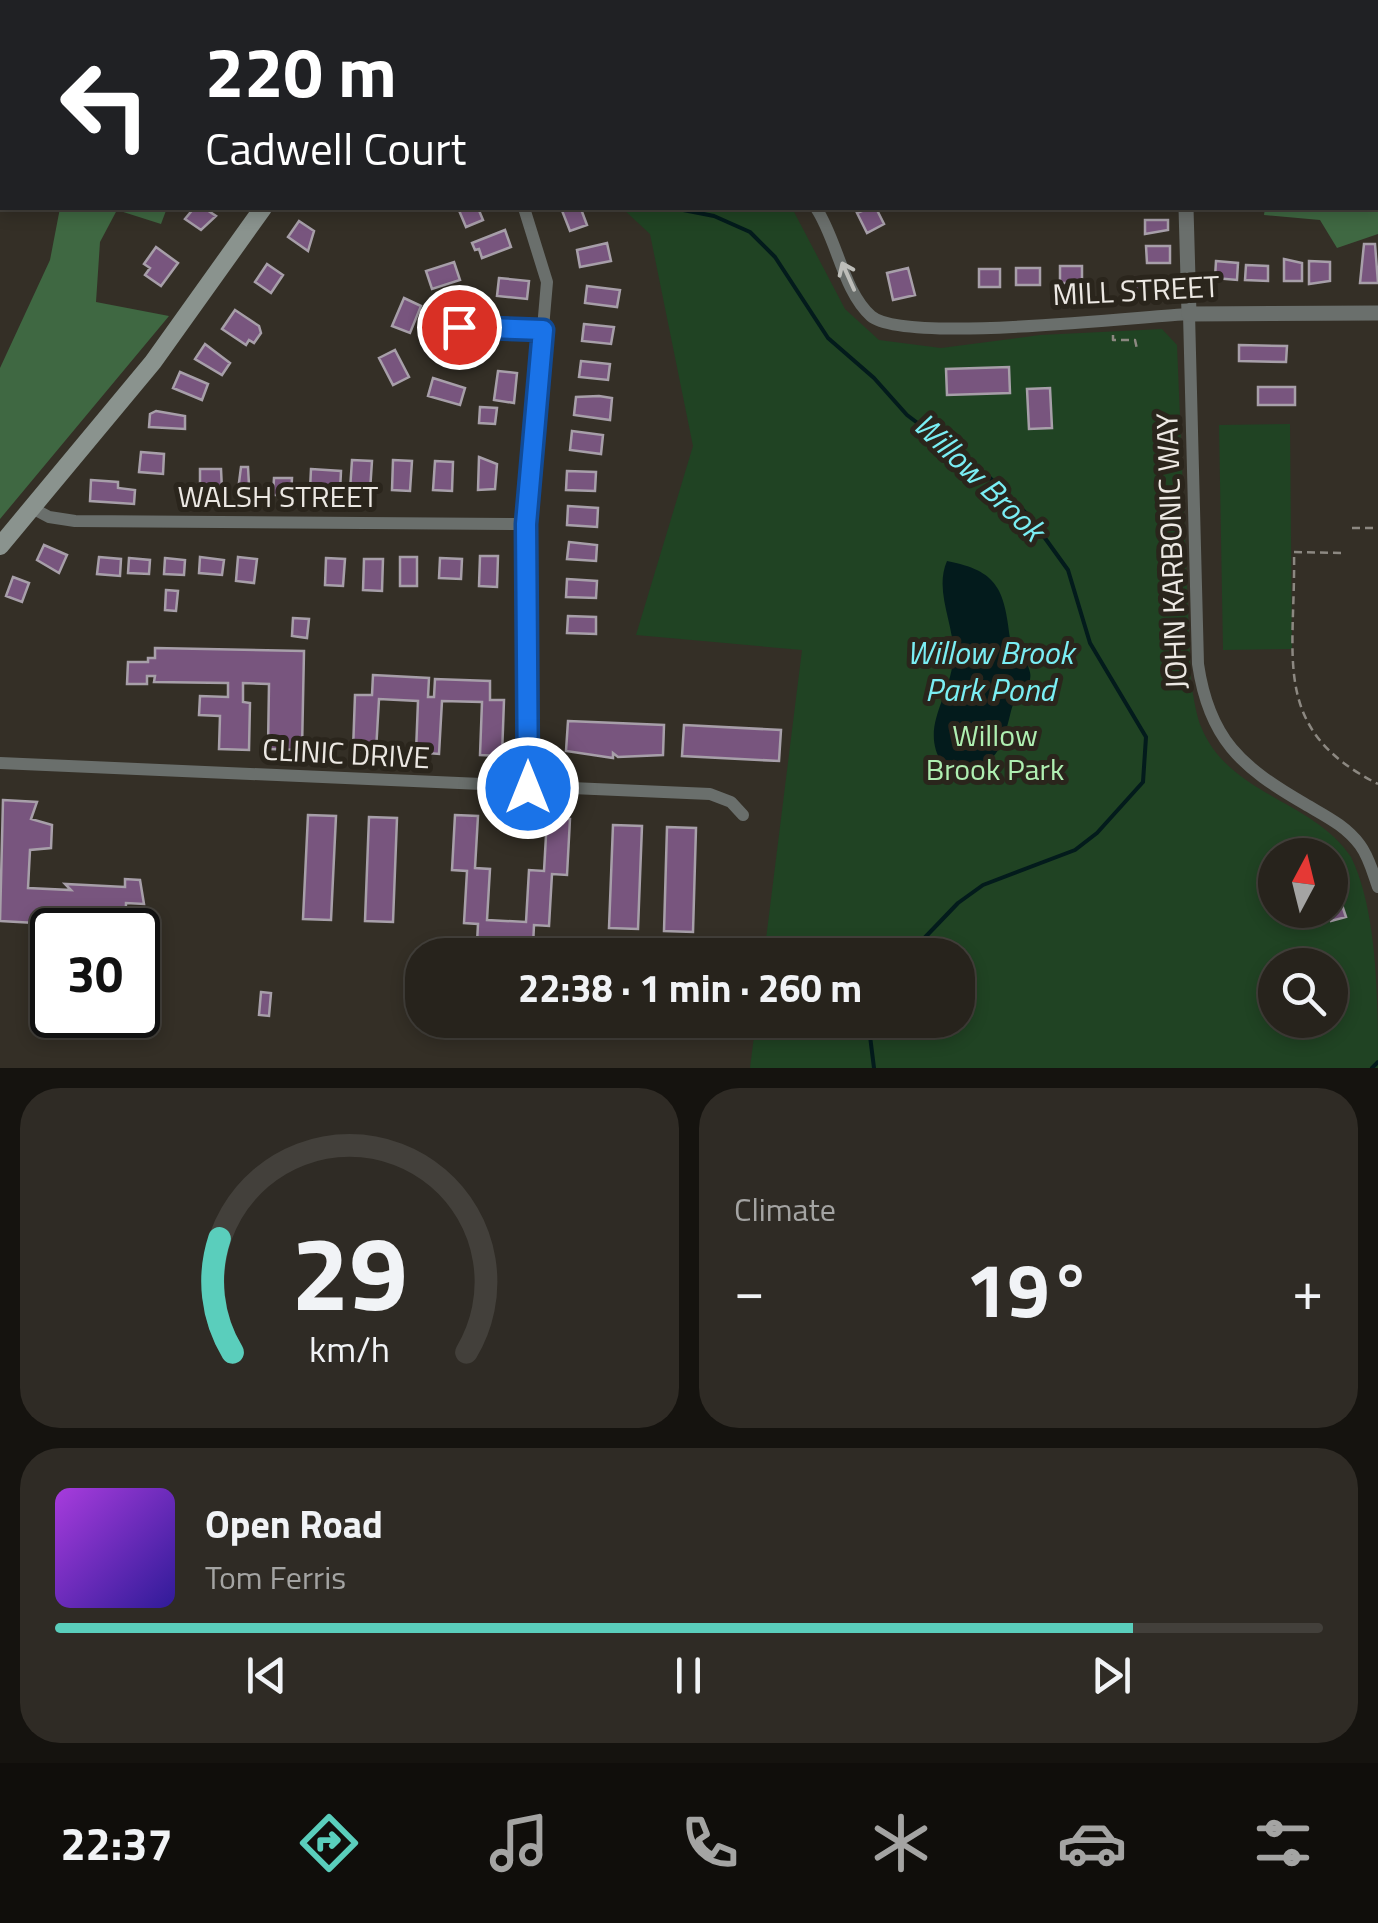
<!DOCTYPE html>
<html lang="en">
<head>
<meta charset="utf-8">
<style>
	:root { --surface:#27231c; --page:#2f2b25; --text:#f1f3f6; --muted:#a4a4a3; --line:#43403b; --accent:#5acebc }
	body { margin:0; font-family:"Titillium Web",sans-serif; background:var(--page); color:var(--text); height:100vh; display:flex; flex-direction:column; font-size:38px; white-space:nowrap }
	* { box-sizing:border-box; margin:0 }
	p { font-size:32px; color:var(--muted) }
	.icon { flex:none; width:55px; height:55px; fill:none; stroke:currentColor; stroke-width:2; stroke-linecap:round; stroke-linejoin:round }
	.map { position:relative; height:1068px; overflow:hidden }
	.panel { display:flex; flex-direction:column; gap:20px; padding:20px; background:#15130f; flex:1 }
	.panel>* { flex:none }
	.top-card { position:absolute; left:0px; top:0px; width:1380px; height:210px; box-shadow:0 5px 15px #0003,0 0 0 2px var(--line); background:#202124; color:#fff; overflow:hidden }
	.needle { width:65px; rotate:7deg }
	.controls { position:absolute; left:1258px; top:838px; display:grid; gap:20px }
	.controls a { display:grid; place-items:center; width:90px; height:90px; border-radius:50%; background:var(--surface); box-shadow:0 5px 15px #0003,0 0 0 2px var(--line); font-size:50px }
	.speed { position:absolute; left:30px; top:908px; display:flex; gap:20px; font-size:50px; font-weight:700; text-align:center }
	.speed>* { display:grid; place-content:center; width:130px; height:130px; border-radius:50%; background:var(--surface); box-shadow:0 5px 15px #0003,0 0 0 2px var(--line); line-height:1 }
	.speed .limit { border:5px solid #111; border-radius:15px; background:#fff; color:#111 }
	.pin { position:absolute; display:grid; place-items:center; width:85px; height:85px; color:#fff; margin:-42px; border:5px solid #fff; border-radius:50%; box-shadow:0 2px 10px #0007 }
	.me { position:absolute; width:110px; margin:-55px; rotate:0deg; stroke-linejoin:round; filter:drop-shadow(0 0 8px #0008) }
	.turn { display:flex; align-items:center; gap:35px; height:210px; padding:0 40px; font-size:45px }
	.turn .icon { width:130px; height:130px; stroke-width:2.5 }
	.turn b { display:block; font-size:70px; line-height:85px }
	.big { font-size:75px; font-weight:700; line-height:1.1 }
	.panel .tile { flex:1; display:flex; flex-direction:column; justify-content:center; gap:15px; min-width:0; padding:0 35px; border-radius:40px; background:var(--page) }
	.panel .dial { align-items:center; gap:0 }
	.dial svg { height:260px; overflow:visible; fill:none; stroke:var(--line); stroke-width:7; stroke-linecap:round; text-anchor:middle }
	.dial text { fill:var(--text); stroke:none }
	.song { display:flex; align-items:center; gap:30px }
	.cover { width:120px; height:120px; border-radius:15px; background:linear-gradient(135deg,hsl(280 70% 55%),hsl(250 70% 35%)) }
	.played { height:10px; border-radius:5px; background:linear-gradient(90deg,var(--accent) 85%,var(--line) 85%) }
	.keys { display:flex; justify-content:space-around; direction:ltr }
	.heat { display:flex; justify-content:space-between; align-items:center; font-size:55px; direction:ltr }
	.panel .tiles { flex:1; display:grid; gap:20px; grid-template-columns:1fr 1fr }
	.tile:last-child { grid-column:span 2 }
	.trip { position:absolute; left:405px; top:938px; width:570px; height:100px; border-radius:40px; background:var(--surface); box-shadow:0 5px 15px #0003,0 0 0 2px var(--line); font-weight:700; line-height:100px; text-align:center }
	.dock { display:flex; height:160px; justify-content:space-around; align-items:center; background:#100e0b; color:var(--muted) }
	.dock .icon { width:70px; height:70px }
	.dock .selected { color:var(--accent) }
	.dock b { font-size:45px; color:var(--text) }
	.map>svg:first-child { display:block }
</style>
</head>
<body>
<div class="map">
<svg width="1378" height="1068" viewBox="0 0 1378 1068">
	<rect width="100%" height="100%" fill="#342f26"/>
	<path fill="#204323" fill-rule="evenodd" d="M 420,0 L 573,0 L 575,2 L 419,2 Z
		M 622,208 L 792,208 L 845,309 L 879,340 L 941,348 L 1040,335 L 1162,329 L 1177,345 L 1191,684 C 1194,698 1196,716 1202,729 C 1231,796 1313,800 1351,857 C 1378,912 1378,1004 1378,1068 L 750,1068 L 756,1020 L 958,1020 L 958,955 L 764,955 L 802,650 L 636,635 L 693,446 L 650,234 ZM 1275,855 L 1330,855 L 1330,910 L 1275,910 ZM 1275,965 L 1330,965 L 1330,1020 L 1275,1020 Z
		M 1290,424 L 1292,649 L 1223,650 L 1219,425 Z"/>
	<path fill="#3f6842" d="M 1378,106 L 1378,234 L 1337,248 L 1320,220 L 1264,215 L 1265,208 L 1378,208 Z
		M 60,208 L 167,208 L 161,224 L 117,210 L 100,242 L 96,302 L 169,316 L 0,519 L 0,368 L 50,260 Z"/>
	<path fill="#031b1c" d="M 947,561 C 998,571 1004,589 1010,638 C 1020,647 1021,652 1027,664 C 1039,688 1016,689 1011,711 C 1001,753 994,775 943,765 C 919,728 949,700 953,661 C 957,628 933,593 947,561 Z"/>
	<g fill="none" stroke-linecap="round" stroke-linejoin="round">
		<path stroke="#031b1c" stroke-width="4" d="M 509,2 L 510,0
			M 673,208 L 714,216 L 750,232 L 775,257 L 828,338 L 874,378 L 907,415 L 990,478 L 1029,516 L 1068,570 L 1090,643 L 1146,737 L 1143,782 L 1097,833 L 1075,850 L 983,885 L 958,903 L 908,955
			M 868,1020 L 874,1068
			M 1372,1068 L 1378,1062"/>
	</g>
	<path fill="#78557e" stroke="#a79fa9" stroke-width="2.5" d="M 194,208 L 204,208 L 216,216 L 201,230 L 185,219 Z
		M 458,208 L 478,208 L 483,220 L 466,227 Z
		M 561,208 L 585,208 L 581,209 L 587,225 L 570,231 Z
		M 869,208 L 876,208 L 884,224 L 867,233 L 857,213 Z
		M 1145,220 L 1168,220 L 1168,230 L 1145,234 Z
		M 299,221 L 314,231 L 308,251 L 288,237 Z
		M 505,230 L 511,247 L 482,258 L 479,249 L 475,250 L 472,243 Z
		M 607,243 L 611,261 L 580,267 L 577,250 Z
		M 1364,244 L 1375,244 L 1378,283 L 1360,283 Z
		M 1146,246 L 1170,246 L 1170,263 L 1147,263 Z
		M 156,247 L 178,263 L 161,286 L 145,275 L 150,268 L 144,264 Z
		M 1284,259 L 1302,263 L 1302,281 L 1284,281 Z
		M 1216,261 L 1238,263 L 1237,280 L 1215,278 Z
		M 1309,261 L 1330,262 L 1330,281 L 1309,284 Z
		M 454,262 L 460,280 L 432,289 L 426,271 Z
		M 267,264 L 283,275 L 271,293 L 255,282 Z
		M 1246,265 L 1268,266 L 1268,281 L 1245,280 Z
		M 1060,266 L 1082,266 L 1082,283 L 1060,283 Z
		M 908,268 L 915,295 L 893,300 L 887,273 Z
		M 1016,268 L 1040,268 L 1040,285 L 1016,285 Z
		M 979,269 L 1000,269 L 1000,287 L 979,287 Z
		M 1135,277 L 1157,277 L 1157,295 L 1135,295 Z
		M 499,278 L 529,281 L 527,299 L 497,296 Z
		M 587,286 L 620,290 L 617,307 L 585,303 Z
		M 404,298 L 421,306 L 410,333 L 392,326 Z
		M 235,310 L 259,326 L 261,333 L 254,343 L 249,340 L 246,345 L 222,329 Z
		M 584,324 L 614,327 L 611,344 L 582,341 Z
		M 205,344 L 230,363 L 222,375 L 195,359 Z
		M 1239,345 L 1287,346 L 1286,362 L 1239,361 Z
		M 395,350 L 409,377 L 393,385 L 379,358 Z
		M 581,361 L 610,364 L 608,380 L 579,377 Z
		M 1009,367 L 1010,393 L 947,395 L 946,369 Z
		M 498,371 L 517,373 L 514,403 L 494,400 Z
		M 180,372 L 208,384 L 202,400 L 173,388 Z
		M 433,378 L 465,388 L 460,405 L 428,396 Z
		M 1258,387 L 1295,387 L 1295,405 L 1258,405 Z
		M 1050,388 L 1052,428 L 1029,429 L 1027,389 Z
		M 599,396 L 612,398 L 610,420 L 574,415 L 576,397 Z
		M 480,407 L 497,408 L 495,424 L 479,423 Z
		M 156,411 L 185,416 L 185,429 L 149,427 L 150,414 Z
		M 572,431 L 603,435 L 601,454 L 570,450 Z
		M 141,452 L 164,454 L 163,474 L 139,472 Z
		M 479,457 L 497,464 L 495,489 L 478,490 Z
		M 352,460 L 372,461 L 370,491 L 350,490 Z
		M 393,460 L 412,461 L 410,491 L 392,490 Z
		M 435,461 L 453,462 L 452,491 L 433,490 Z
		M 241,467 L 248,467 L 249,485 L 255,485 L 254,499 L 237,498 Z
		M 200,469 L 221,469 L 222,490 L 200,491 Z
		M 311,469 L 341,471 L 340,492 L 310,490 Z
		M 567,471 L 596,472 L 595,491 L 566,490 Z
		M 274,478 L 292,478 L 291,495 L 273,495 Z
		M 91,480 L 118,482 L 118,488 L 135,490 L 134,504 L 90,501 Z
		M 568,506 L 598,508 L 597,527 L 567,525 Z
		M 569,542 L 597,545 L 596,561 L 567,559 Z
		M 44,545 L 67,555 L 59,573 L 37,560 Z
		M 480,556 L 498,556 L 497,587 L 479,586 Z
		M 99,557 L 121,559 L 120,576 L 97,574 Z
		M 200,557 L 224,560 L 222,575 L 199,573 Z
		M 238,557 L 257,559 L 254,583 L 236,581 Z
		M 400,557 L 417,557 L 417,586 L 400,586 Z
		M 129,558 L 150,560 L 149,574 L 128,573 Z
		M 165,558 L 185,560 L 184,575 L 164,574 Z
		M 326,558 L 345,559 L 343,586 L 325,585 Z
		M 440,558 L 462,559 L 461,579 L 439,578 Z
		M 364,559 L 383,559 L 382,591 L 363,590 Z
		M 13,577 L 29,583 L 22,602 L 6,596 Z
		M 567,579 L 597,581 L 596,598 L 566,597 Z
		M 166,590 L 178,591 L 176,611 L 165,610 Z
		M 568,616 L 596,617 L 596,634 L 567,633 Z
		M 293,618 L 309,619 L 307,638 L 292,636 Z
		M 155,648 L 304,651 L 302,750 L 268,749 L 269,684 L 243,683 L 243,702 L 250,703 L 249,750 L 219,749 L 220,716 L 199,715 L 200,696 L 228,697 L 228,683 L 154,682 L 155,676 L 147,676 L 147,684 L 127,684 L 128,662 L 148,662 L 148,658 L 155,658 Z
		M 373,675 L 429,678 L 428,697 L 434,697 L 435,679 L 490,681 L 490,700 L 504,700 L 502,756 L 480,755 L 482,702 L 442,701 L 439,754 L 416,752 L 418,701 L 379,699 L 376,751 L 353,750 L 355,695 L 372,695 Z
		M 568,721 L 664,725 L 663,755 L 618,757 L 613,753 L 613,758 L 566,751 Z
		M 684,725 L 781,730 L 779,761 L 682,756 Z
		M 3,800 L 37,802 L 31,819 L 52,825 L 51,848 L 30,850 L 28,888 L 71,890 L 65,884 L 125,887 L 125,879 L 140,880 L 144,904 L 126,903 L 125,930 L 71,930 L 71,925 L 0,921 Z
		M 308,815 L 336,816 L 331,920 L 303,919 Z
		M 455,815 L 478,816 L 475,868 L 490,869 L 487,920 L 526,922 L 529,870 L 544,871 L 547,818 L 570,819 L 567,875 L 552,874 L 549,926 L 534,925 L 533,946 L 477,943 L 478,924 L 464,923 L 467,871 L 452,870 Z
		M 369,817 L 397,818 L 393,922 L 365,921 Z
		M 613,825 L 642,826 L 638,929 L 609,928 Z
		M 667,827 L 696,828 L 693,932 L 664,931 Z
		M 1335,884 L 1346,917 L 1331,921 L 1328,912 L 1322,914 L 1321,910 L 1330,910 L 1330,885 Z
		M 261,992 L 271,993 L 269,1016 L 259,1015 Z"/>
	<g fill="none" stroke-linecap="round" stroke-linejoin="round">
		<path stroke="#8c8881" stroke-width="2.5" stroke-dasharray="8 5" stroke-linecap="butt" d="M 1113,335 L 1113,340 L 1135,340 L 1137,349
			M 1352,528 L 1378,528
			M 1341,553 L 1294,552 C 1296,658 1269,729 1378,784"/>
		<path stroke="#6a6f6c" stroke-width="12" d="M 589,0 L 591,2
			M 663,2 L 668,0
			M 0,45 L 2,45
			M 524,208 L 547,282 L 526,524 L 528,788
			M 816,208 C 837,239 843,291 871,316 C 903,344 1134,317 1189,314 L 1198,664 C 1209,739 1241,767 1305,804 C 1325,816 1345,825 1360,845 C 1369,857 1373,873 1378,887
			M 459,327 L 543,330
			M 32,508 L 49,517 L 75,521 L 526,524
			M 0,763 L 710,794 L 731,802 L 743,815"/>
		<path stroke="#6a6f6c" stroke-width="15" d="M 1181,0 L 1181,2
			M 1186,208 L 1189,314 L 1378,313"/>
		<path stroke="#8a938e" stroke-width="18" d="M 404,2 L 406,0
			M 0,546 L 153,362 L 263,208"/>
	</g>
	<defs><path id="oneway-shaft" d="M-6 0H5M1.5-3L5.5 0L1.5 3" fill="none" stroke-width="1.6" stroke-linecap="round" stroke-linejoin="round" transform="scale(2.5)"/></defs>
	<use stroke="#bebeb9" href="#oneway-shaft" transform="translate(848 276) rotate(-114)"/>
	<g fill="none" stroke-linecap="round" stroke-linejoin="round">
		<defs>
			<path id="route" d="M 459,327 L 543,330 L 526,524 L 528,788"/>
		</defs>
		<use href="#route" stroke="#114b97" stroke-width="25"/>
		<use href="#route" stroke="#1a73e8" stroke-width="18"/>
	</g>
	<g text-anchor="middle" stroke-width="10" stroke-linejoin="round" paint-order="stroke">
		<g font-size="30" fill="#ece8e3" stroke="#2a251c">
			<text transform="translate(1136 291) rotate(-3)" y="10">MILL STREET</text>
			<text x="278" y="507">WALSH STREET</text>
			<text transform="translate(1172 551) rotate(-92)" y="10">JOHN KARBONIC WAY</text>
			<text transform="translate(346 754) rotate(3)" y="10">CLINIC DRIVE</text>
		</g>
		<g font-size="30" fill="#afefb1" stroke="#2a251c">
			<text x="995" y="746">Willow<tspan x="995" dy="34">Brook Park</tspan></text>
		</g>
		<g font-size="32" font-style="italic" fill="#7aeef4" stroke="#2a251c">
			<text transform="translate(979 477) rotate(44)" y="11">Willow Brook</text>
			<text x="990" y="664">Willow Brook<tspan x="990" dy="37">Park Pond</tspan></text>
		</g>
	</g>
</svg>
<div class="controls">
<a><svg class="needle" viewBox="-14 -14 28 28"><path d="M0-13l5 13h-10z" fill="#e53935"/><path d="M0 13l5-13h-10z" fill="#a4a4a3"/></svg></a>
<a><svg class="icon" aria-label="search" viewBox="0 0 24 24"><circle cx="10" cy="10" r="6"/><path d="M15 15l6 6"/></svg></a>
</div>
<div class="speed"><div class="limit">30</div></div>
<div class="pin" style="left:459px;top:327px;background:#d93025"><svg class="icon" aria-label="arrive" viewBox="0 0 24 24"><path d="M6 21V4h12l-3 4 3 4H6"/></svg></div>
<svg class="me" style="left:528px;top:788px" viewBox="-20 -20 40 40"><circle r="17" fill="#1a73e8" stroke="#fff" stroke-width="3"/><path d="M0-11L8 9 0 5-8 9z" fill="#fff"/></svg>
<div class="trip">22:38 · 1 min · 260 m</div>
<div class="top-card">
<div class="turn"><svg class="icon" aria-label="left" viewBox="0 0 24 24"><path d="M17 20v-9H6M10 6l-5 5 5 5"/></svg><div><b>220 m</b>Cadwell Court</div></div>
</div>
</div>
<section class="panel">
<div class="tiles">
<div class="tile dial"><svg viewBox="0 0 100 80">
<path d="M14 69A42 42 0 1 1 86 69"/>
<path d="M14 69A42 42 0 0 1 10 34" stroke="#5acebc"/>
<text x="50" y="56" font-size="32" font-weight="700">29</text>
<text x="50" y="72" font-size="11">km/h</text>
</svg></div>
<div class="tile"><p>Climate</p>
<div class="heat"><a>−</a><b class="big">19°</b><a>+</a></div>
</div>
<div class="tile">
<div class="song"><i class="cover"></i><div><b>Open Road</b><p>Tom Ferris</p></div></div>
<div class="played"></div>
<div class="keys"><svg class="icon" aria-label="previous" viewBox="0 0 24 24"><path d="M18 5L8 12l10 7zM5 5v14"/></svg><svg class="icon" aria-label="pause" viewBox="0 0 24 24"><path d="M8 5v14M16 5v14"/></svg><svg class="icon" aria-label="next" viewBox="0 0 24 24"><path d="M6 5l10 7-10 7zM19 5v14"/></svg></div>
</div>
</div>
</section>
<nav class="dock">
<b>22:37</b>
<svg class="icon selected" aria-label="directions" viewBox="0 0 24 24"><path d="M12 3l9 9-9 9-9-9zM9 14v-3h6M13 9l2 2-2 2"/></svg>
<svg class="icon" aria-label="music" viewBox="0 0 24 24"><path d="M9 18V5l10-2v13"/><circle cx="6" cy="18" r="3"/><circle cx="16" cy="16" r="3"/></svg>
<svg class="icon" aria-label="phone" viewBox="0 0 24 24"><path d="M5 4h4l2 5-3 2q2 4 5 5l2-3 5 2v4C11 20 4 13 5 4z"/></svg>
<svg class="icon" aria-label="climate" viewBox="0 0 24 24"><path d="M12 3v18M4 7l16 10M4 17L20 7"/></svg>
<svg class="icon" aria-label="car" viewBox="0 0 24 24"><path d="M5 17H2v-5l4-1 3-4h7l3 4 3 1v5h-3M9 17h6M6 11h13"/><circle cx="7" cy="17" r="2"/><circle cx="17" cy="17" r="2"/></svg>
<svg class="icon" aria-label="filters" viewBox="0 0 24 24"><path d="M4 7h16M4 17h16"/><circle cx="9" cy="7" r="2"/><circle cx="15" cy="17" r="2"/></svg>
</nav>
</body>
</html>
